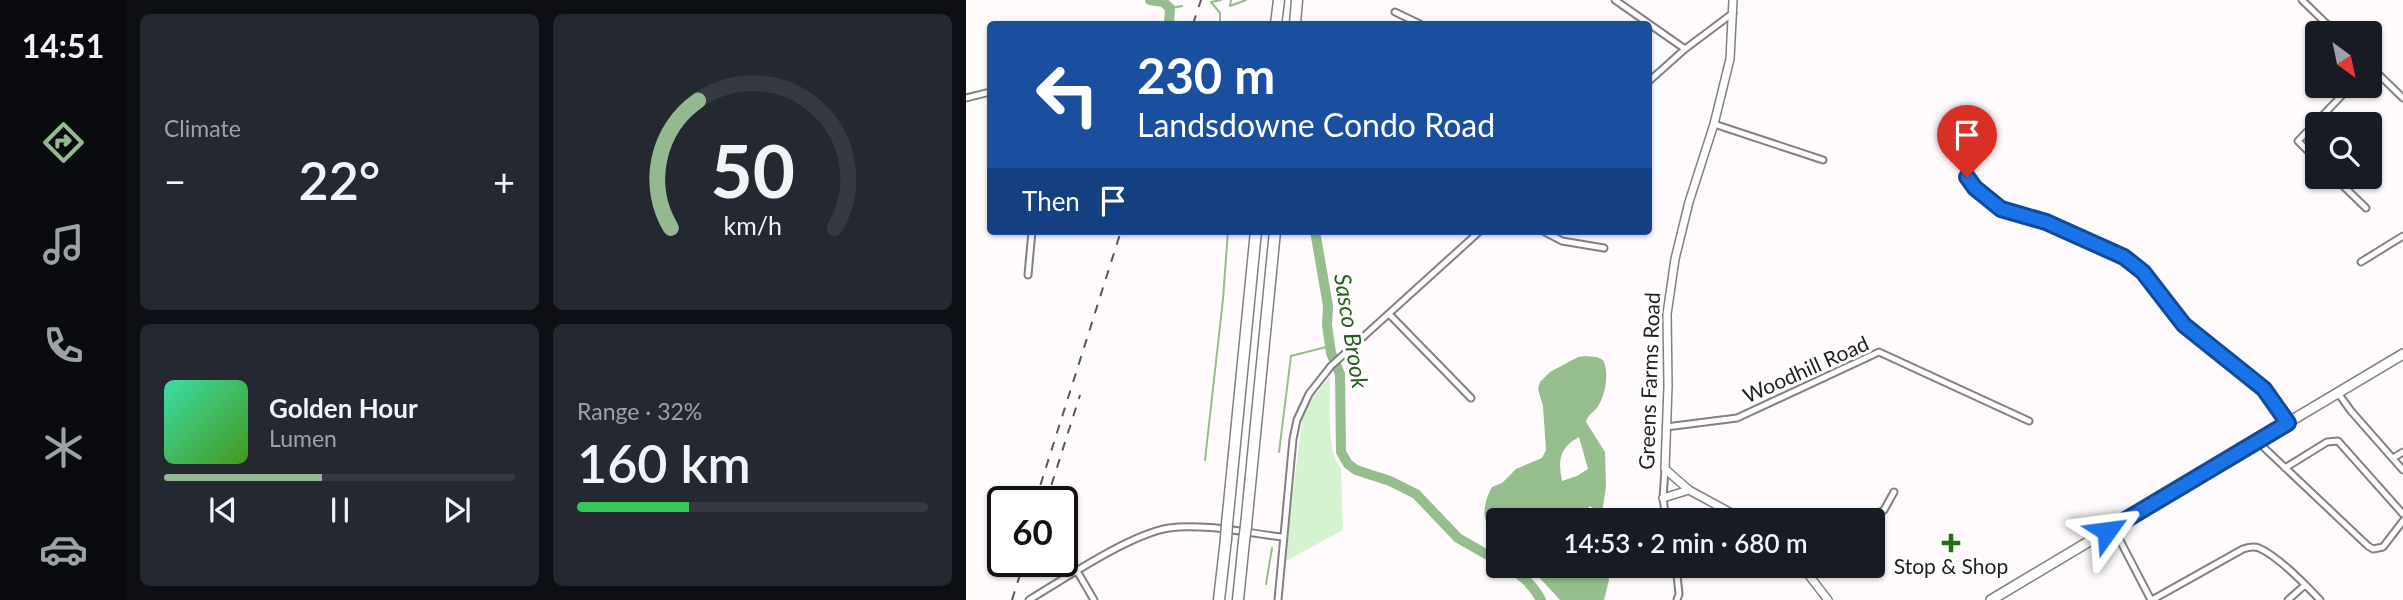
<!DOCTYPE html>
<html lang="en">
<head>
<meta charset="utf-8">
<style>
	:root { --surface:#171b24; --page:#242831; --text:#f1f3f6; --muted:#9ea1a6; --line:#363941; --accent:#94b890 }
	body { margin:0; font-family:Lato,sans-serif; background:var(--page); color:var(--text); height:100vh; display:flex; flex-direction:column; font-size:26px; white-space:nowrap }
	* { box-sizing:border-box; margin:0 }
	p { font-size:23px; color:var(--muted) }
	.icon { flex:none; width:38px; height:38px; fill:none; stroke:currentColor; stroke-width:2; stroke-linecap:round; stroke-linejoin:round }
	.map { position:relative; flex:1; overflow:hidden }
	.drawer { display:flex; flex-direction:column; gap:14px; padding:14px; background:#0d0f14; width:840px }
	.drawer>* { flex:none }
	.hud { position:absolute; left:21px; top:21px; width:665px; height:214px; border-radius:7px; box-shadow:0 2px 5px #0004; background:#1a4fa0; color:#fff; overflow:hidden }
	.needle { width:46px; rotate:147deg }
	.tools { position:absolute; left:1339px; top:21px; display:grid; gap:14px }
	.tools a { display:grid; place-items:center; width:77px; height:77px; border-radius:7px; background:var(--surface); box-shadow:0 2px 5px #0004; font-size:35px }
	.speed { position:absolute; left:21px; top:486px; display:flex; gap:14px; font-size:35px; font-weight:700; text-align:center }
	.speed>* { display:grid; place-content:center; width:91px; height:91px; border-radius:50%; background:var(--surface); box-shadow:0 2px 5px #0004; line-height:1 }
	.speed .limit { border:4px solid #111; border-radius:10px; background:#fff; color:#111 }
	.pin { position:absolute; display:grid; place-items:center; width:60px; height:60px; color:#fff; margin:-72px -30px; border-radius:50% 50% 50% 0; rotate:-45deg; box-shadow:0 0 7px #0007 }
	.pin .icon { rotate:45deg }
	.me { position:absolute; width:77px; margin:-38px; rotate:59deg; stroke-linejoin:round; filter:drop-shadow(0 0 5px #0008) }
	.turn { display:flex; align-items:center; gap:24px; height:147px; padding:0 35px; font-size:32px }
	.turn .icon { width:91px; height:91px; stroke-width:2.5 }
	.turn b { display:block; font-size:49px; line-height:60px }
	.then { display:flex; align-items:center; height:66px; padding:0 35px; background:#0003; gap:14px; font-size:26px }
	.big { font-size:52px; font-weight:600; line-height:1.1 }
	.drawer .widget { flex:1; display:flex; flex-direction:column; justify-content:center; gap:10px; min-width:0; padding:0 24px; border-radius:10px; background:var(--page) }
	.drawer .dial { align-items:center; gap:0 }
	.dial svg { height:182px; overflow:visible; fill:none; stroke:var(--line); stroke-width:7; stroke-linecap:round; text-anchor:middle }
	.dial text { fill:var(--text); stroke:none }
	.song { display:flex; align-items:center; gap:21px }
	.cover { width:84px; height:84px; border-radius:10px; background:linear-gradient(135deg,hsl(160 70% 55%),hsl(100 70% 35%)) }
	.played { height:7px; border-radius:4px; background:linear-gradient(90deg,var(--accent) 45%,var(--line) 45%) }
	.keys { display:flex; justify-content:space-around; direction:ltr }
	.heat { display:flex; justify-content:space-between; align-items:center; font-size:38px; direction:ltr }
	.charge { height:10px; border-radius:5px; background:linear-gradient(90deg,#34c759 32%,var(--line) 0) }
	.drawer .tiles { flex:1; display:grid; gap:14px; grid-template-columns:repeat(2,1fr) }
	.trip { position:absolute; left:520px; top:508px; width:399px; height:70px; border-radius:7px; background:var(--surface); box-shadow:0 2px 5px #0004; font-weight:600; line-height:70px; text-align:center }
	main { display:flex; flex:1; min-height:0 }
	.dock { display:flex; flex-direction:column; width:126px; justify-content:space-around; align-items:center; background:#090b0e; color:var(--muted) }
	.dock .icon { width:49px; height:49px }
	.dock .current { color:var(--accent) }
	.dock b { font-size:32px; color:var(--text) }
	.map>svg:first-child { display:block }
</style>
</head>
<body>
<main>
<nav class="dock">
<b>14:51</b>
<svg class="icon current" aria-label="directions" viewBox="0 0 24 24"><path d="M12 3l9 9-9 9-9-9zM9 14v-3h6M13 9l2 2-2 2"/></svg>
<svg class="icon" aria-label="music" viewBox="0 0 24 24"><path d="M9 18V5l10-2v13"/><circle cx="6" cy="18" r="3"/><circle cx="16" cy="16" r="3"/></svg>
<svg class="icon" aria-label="phone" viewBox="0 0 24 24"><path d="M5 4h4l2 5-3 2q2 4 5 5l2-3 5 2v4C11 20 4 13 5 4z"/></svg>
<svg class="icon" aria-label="climate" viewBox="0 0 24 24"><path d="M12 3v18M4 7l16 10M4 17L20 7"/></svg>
<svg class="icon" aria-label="car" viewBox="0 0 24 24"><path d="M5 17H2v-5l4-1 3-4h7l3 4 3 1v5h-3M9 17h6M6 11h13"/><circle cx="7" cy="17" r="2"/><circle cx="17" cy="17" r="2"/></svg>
</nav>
<section class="drawer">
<div class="tiles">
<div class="widget"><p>Climate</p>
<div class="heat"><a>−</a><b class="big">22°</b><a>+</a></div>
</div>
<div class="widget dial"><svg viewBox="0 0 100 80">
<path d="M14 69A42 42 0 1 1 86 69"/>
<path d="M14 69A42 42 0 0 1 26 13" stroke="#94b890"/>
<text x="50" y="56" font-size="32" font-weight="700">50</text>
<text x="50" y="72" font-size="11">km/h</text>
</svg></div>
<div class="widget">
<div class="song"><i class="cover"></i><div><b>Golden Hour</b><p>Lumen</p></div></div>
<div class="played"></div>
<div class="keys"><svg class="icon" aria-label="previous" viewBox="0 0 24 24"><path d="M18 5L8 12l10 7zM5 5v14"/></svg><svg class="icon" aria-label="pause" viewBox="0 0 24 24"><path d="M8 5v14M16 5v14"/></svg><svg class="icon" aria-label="next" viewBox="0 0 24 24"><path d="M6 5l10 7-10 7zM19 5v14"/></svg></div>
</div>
<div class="widget"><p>Range · 32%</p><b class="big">160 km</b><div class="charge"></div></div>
</div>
</section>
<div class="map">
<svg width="1437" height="600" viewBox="0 0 1437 600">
	<rect width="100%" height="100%" fill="#fffafb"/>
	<path fill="#d5f3d0" d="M 364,376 C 365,400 359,451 375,468 L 377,530 L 318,562 L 337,414 L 345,400 Z"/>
	<path fill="#95bd8d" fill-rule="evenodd" d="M 619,356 L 631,357 L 637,360 C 644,373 639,398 630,409 C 625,414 622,415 620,422 L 639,452 L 640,487 L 636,512 L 623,506 L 622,516 L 625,520 L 532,520 L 532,532 C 512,526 518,501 526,487 L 536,483 L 550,469 L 576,458 L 580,450 L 577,406 L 572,389 L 574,382 L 584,372 L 612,357 ZM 613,437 L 622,469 L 611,476 L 596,481 C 592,460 593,448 613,437 Z
		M 554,565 L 640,565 L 643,580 L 638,600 L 594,600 L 572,576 L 565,573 L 562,575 Z"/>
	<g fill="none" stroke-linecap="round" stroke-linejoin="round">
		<path stroke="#95bd8d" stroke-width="2" d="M 265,0 L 264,6 L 280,0
			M 204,8 L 216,6
			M 254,24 L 254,13 L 245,2 L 255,0
			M 313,452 L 325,356 L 364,346
			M 239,460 L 257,299 L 262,231
			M 300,584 L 306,548"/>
		<path stroke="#95bd8d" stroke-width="10" d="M 184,0 L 197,2 L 204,8 L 203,24
			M 349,231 L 362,306 L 361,325 L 365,353 L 374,374 L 375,452 L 382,464 L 390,470 L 424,481 L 450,494 L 492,538 L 532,561
			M 540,565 C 555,575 566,583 575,600"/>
		<defs>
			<path id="minor" d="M 649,0 L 719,49
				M 1336,0 L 1370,33
				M 429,12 L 454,24
				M 1404,66 L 1437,98
				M 682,82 L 719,49 L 767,13
				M 0,98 L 24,92
				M 748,124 L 857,160
				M 1351,160 L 1332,141 L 1385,86
				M 1001,177 L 1009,188 L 1035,209 L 1080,222 L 1158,257 L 1177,272 L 1218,325 L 1298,389 L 1322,423
				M 1368,177 L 1400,208
				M 577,231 L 596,241 L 638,248
				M 1395,262 L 1437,236
				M 62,275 L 66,231
				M 423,314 L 505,398
				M 1372,393 L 1385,411 L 1437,470
				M 700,427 L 771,418 L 913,352 L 1063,421
				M 1291,441 L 1402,546 L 1407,549 L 1417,547 L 1437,521
				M 1427,458 L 1437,452
				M 1319,468 L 1361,442 L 1372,441 L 1437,514
				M 699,469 L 697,498 L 700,520
				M 901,520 L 918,510 L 928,492
				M 1147,527 L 1185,600
				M 710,565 L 713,594 L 711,600
				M 111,571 L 128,600
				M 842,573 L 849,565
				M 63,600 C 98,579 164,534 203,528 C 237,523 281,533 316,537
				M 312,600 L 327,439 L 331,420 L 343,394 L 365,366 L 514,231
				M 1186,600 L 1277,549 C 1283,547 1288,546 1293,548 C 1313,557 1339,584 1354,600
				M 1322,600 L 1339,585"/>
			<path id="tertiary" d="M 767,0 L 764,59 L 748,124 L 723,202 L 709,259 L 701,314 L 702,386 L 699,469 L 723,490 L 778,520
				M 697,498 L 723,490
				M 835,565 L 862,600"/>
			<path id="primary" d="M 1025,600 L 1437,354"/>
			<path id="motorway" d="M 310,24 L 313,0
				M 329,24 L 331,0
				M 261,524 L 290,231
				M 280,526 L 309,231
				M 253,600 L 260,539
				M 272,600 L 278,541"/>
		</defs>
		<use href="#minor" stroke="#847f80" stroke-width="9"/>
		<use href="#tertiary" stroke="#847f80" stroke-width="10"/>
		<use href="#primary" stroke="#847f80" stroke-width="12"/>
		<use href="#motorway" stroke="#847f80" stroke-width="13"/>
		<use href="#minor" stroke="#fff" stroke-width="5"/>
		<use href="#tertiary" stroke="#fff" stroke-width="7"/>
		<use href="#primary" stroke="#fff" stroke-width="9"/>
		<use href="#motorway" stroke="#fff" stroke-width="10"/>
		<path stroke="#595657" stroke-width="2" stroke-dasharray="9 9" stroke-linecap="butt" d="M 227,24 L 235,0
			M 69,502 L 155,231
			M 80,502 L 114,395
			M 46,600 L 58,562"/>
		<defs>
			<path id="motorway-bridge" d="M 260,539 L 261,524
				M 278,541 L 280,526"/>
		</defs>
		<use href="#motorway-bridge" stroke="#847f80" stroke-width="13" stroke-linecap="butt"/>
		<use href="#motorway-bridge" stroke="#fff" stroke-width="10"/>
	</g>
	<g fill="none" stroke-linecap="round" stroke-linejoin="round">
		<defs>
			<path id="route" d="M 1001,177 L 1009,188 L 1035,209 L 1080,222 L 1158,257 L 1177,272 L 1218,325 L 1298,389 L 1322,423 L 1141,531"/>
		</defs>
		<use href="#route" stroke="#114b97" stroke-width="18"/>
		<use href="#route" stroke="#1a73e8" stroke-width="12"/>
	</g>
	<path fill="#236f13" stroke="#fff" stroke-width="2.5" d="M981.5 532.5h7v7h7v7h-7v7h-7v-7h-7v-7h7z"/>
	<g text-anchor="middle" stroke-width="6" stroke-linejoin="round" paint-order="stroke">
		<g font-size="21" fill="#201e1f" stroke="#fff">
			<text transform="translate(840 370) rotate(-24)" y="7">Woodhill Road</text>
			<text transform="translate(684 381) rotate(-88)" y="7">Greens Farms Road</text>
		</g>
		<g font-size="21" fill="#201e1f" stroke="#fff">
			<text x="985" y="574">Stop &amp; Shop</text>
		</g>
		<g font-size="23" font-style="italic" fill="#275b1d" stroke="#fff">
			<text transform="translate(385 331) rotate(81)" y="8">Sasco Brook</text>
		</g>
	</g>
</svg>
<div class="tools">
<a><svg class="needle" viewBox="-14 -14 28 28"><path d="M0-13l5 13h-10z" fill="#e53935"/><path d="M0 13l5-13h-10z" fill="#9ea1a6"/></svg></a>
<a><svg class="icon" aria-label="search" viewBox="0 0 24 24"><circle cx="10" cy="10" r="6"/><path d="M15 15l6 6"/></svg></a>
</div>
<div class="speed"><div class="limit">60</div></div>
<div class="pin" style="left:1001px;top:177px;background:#d93025"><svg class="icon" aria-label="arrive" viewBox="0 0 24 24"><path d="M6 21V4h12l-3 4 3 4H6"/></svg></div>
<svg class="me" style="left:1141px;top:531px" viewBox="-20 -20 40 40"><path d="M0-17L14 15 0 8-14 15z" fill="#1a73e8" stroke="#fff" stroke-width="4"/></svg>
<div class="trip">14:53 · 2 min · 680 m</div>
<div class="hud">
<div class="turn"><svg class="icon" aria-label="left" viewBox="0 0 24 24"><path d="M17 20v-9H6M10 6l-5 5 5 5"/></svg><div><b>230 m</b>Landsdowne Condo Road</div></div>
<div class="then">Then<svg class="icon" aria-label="arrive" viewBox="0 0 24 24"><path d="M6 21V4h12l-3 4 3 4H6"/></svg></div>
</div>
</div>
</main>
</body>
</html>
